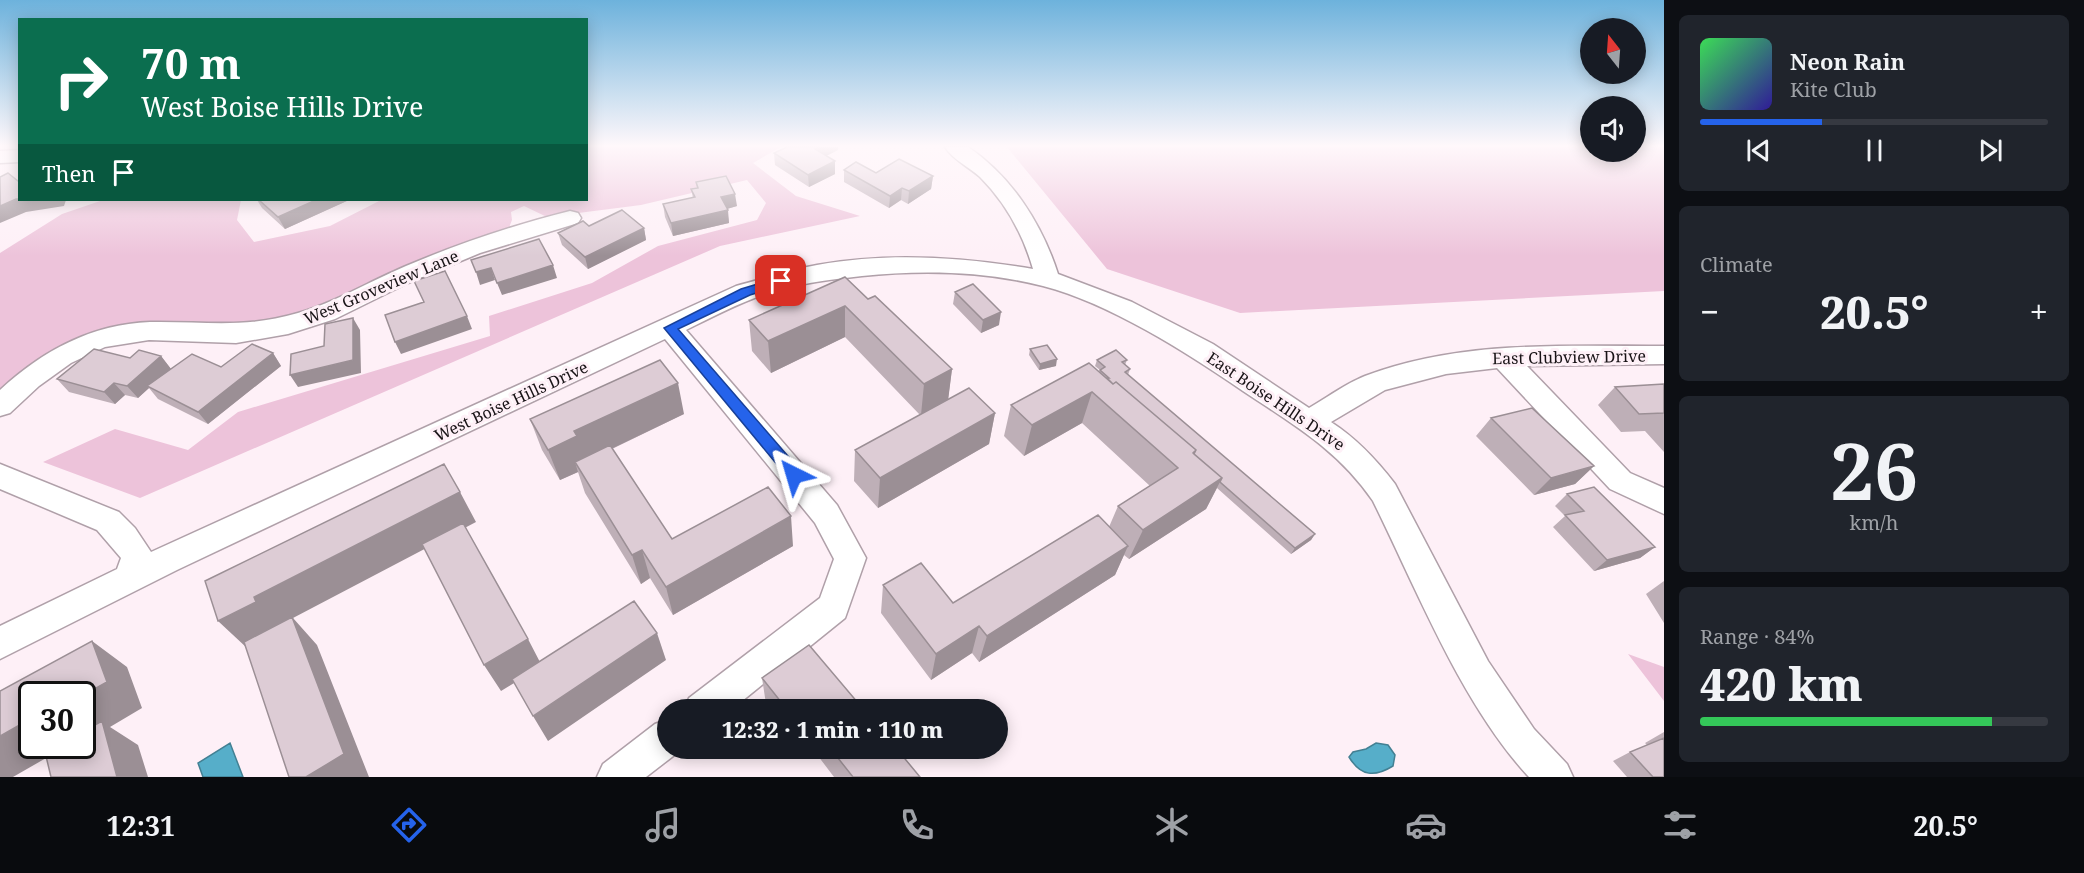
<!DOCTYPE html>
<html lang="en">
<head>
<meta charset="utf-8">
<style>
	:root { --surface:#171b24; --page:#20242c; --text:#f1f3f6; --muted:#9ea1a6; --line:#363941; --accent:#2563eb }
	body { margin:0; font-family:"Noto Serif",serif; background:var(--page); color:var(--text); height:100vh; display:flex; flex-direction:column; font-size:22px; white-space:nowrap }
	* { box-sizing:border-box; margin:0 }
	p { font-size:20px; color:var(--muted) }
	.icon { flex:none; width:33px; height:33px; fill:none; stroke:currentColor; stroke-width:2; stroke-linecap:round; stroke-linejoin:round }
	.map { position:relative; flex:1; overflow:hidden }
	.side { display:flex; flex-direction:column; gap:15px; padding:15px; background:#0d0f14; width:420px }
	.side>* { flex:none }
	.banner { position:absolute; left:18px; top:18px; width:570px; height:183px; border-radius:0px; box-shadow:0 3px 15px #0003; background:#0b6e4f; color:#fff; overflow:hidden }
	.needle { width:39px; rotate:343deg }
	.tools { position:absolute; left:1580px; top:18px; display:grid; gap:12px }
	.tools a { display:grid; place-items:center; width:66px; height:66px; border-radius:50%; background:var(--surface); box-shadow:0 3px 15px #0003; font-size:30px }
	.speed { position:absolute; left:18px; top:681px; display:flex; gap:12px; font-size:30px; font-weight:700; text-align:center }
	.speed>* { display:grid; place-content:center; width:78px; height:78px; border-radius:50%; background:var(--surface); box-shadow:0 3px 15px #0003; line-height:1 }
	.speed .limit { border:3px solid #111; border-radius:9px; background:#fff; color:#111 }
	.pin { position:absolute; display:grid; place-items:center; width:51px; height:51px; color:#fff; margin:-26px; border-radius:12px; box-shadow:0 3px 9px #0006 }
	.me { position:absolute; width:66px; margin:-33px; rotate:320deg; stroke-linejoin:round; filter:drop-shadow(0 0 4px #0008) }
	.turn { display:flex; align-items:center; gap:21px; height:126px; padding:0 24px; font-size:27px }
	.turn .icon { width:78px; height:78px; stroke-width:2.5 }
	.turn b { display:block; font-size:42px; line-height:51px }
	.then { display:flex; align-items:center; height:57px; padding:0 24px; background:#0003; gap:12px; font-size:22px }
	.big { font-size:45px; font-weight:800; line-height:1.1 }
	.side .card { flex:1; display:flex; flex-direction:column; justify-content:center; gap:9px; min-width:0; padding:0 21px; border-radius:9px; background:var(--page) }
	.side .dial { align-items:center; gap:0 }
	.dial b { font-size:78px; line-height:1 }
	.song { display:flex; align-items:center; gap:18px }
	.cover { width:72px; height:72px; border-radius:9px; background:linear-gradient(135deg,hsl(130 70% 55%),hsl(250 70% 35%)) }
	.played { height:6px; border-radius:3px; background:linear-gradient(90deg,var(--accent) 35%,var(--line) 35%) }
	.keys { display:flex; justify-content:space-around; direction:ltr }
	.heat { display:flex; justify-content:space-between; align-items:center; font-size:33px; direction:ltr }
	.charge { height:9px; border-radius:4px; background:linear-gradient(90deg,#34c759 84%,var(--line) 0) }
	.trip { position:absolute; left:657px; top:699px; width:351px; height:60px; border-radius:30px; background:var(--surface); box-shadow:0 3px 15px #0003; font-weight:800; line-height:60px; text-align:center }
	.tab-bar { display:flex; height:96px; justify-content:space-around; align-items:center; background:#090b0e; color:var(--muted) }
	.tab-bar .icon { width:42px; height:42px }
	.tab-bar .on { color:var(--accent) }
	.tab-bar b { font-size:27px; color:var(--text) }
	main { display:flex; flex:1; min-height:0 }
	.map>svg:first-child { display:block }
</style>
</head>
<body>
<main>
<div class="map">
<svg width="1664" height="777" viewBox="0 0 1664 777">
	<rect width="100%" height="100%" fill="#fef0f7"/>
	<path fill="#edc3da" d="M 587,147 L 781,147 L 753,163 L 796,196 L 860,216 L 720,246 L 140,498 L 43,462 L 115,429 L 188,450 L 238,412 L 490,336 L 489,316 L 592,283 L 658,246 L 757,220 L 766,203 L 747,180 L 641,205 L 547,217 L 524,206 L 511,212 L 512,220 L 508,230 L 429,258 L 293,316 L 239,326 L 148,321 L 88,334 L 38,360 L 0,392 L 0,253 L 62,214 L 103,200 L 241,200 L 237,220 L 254,242 L 330,226 L 381,200 L 586,200 Z
		M 1007,147 L 1590,147 L 1590,152 L 1635,152 L 1635,147 L 1664,147 L 1664,291 L 1240,313 L 1107,269 Z
		M 1628,654 L 1664,667 L 1664,701 Z"/>
	<path fill="#56aec9" stroke="#438093" stroke-width="1.5" d="M 230,743 L 243,777 L 203,777 L 198,763 Z
		M 1376,743 L 1388,745 L 1395,755 L 1393,766 C 1375,777 1361,777 1349,757 L 1353,752 L 1366,749 Z"/>
	<g fill="none" stroke-linecap="round" stroke-linejoin="round">
		<defs>
			<path id="street" d="M 945,147 L 968,147 C 1012,177 1042,224 1058,274 L 1132,302 L 1213,344 L 1309,408 C 1328,397 1345,384 1365,376 C 1461,340 1563,346 1664,346 L 1664,364 L 1527,366 L 1630,473 L 1664,488 L 1664,514 L 1610,489 L 1497,368 L 1446,374 L 1385,390 L 1331,422 C 1357,439 1376,459 1395,484 L 1488,661 L 1534,729 L 1567,764 L 1573,777 L 1529,777 C 1462,705 1417,590 1373,501 C 1338,450 1294,425 1243,391 C 1186,352 1109,303 1043,286 C 984,271 922,270 862,276 C 825,280 786,285 752,299 C 729,308 708,319 686,330 L 837,505 L 866,558 L 845,618 L 731,710 L 684,710 L 689,698 L 820,598 L 834,559 L 815,523 L 665,339 L 177,570 L 0,659 L 0,626 L 117,569 L 121,558 L 97,530 L 0,489 L 0,464 L 119,512 L 135,528 L 151,552 L 736,286 C 763,279 790,270 817,265 C 889,252 962,257 1033,269 C 1023,234 1005,202 980,177 C 969,167 952,159 945,147 Z
				M 20,150 L 20,162 L 0,163 L 0,151 Z
				M 570,211 L 578,213 L 581,218 L 578,223 L 480,253 L 408,283 L 335,319 L 288,334 L 236,343 L 149,340 L 105,347 L 71,363 L 39,386 L 10,413 L 0,416 L 0,390 C 42,351 92,324 150,322 C 204,321 244,329 298,313 C 336,302 370,281 406,266 C 460,243 514,225 570,211 Z
				M 668,719 L 668,748 L 681,750 L 646,777 L 597,777 L 603,764 L 655,724 Z"/>
		</defs>
		<use href="#street" stroke="#b0a0a9" stroke-width="3"/>
		<use href="#street" fill="#fff" fill-rule="evenodd"/>
	</g>
	<path fill="#beafb7" d="M 838,150 L 826,156 L 835,161 L 835,174 L 809,187 L 775,165 L 774,153 Z
		M 844,170 L 876,173 L 933,176 L 931,189 L 908,204 L 901,200 L 889,208 L 844,182 Z
		M 696,182 L 737,206 L 727,209 L 729,223 L 673,236 L 665,217 L 663,204 L 693,198 L 691,189 L 697,188 Z
		M 257,200 L 349,200 L 285,229 L 262,208 Z
		M 589,226 L 644,228 L 646,240 L 588,269 L 562,245 L 558,233 Z
		M 955,292 L 999,325 L 981,333 L 953,304 Z
		M 868,299 L 952,369 L 948,399 L 995,413 L 989,444 L 878,508 L 854,481 L 855,450 L 920,415 L 845,337 L 771,373 L 752,351 L 749,320 Z
		M 1030,349 L 1056,366 L 1039,370 L 1029,355 Z
		M 273,353 L 281,366 L 208,424 L 158,399 L 149,388 L 138,398 L 125,395 L 115,404 L 69,392 L 57,379 L 130,358 L 161,356 L 171,369 L 167,372 L 221,367 Z
		M 1097,360 L 1127,360 L 1125,365 L 1130,369 L 1128,375 L 1315,534 L 1311,540 L 1291,554 L 1217,488 L 1206,509 L 1129,559 L 1124,555 L 1115,575 L 979,662 L 972,653 L 931,680 L 881,613 L 883,585 L 953,603 L 1109,527 L 1118,506 L 1150,486 L 1082,423 L 1024,456 L 1004,436 L 1011,405 L 1099,372 L 1100,370 L 1095,366 Z
		M 1664,384 L 1664,452 L 1645,431 L 1621,432 L 1598,405 L 1615,387 Z
		M 684,414 L 612,449 L 672,539 L 793,546 L 673,615 L 650,578 L 641,584 L 585,493 L 578,472 L 560,480 L 542,450 L 530,419 Z
		M 1491,418 L 1594,466 L 1575,484 L 1534,495 L 1476,436 Z
		M 1567,494 L 1655,547 L 1640,558 L 1594,571 L 1553,527 L 1565,516 L 1555,506 Z
		M 1664,581 L 1664,623 L 1646,594 Z
		M 762,678 L 864,710 L 770,710 L 766,704 Z
		M 1664,732 L 1664,777 L 1627,777 L 1613,761 L 1630,752 L 1647,745 L 1645,743 Z
		M 812,748 L 896,748 L 920,777 L 834,777 Z"/>
	<path fill="#9b8f95" d="M 820,147 L 838,147 L 838,150 L 816,161 L 815,149 Z
		M 835,161 L 835,174 L 809,187 L 808,175 Z
		M 933,176 L 931,189 L 908,204 L 909,191 Z
		M 902,188 L 901,200 L 889,208 L 890,196 Z
		M 735,194 L 737,206 L 723,210 L 721,197 Z
		M 16,199 L 20,199 L 66,200 L 64,206 L 26,212 L 0,223 L 0,206 Z
		M 316,200 L 349,200 L 285,229 L 278,217 Z
		M 728,210 L 729,223 L 673,236 L 671,223 Z
		M 644,228 L 646,240 L 588,269 L 585,257 Z
		M 553,265 L 557,278 L 502,295 L 497,283 Z
		M 491,268 L 495,280 L 480,285 L 476,272 Z
		M 845,306 L 845,337 L 771,373 L 768,341 Z
		M 1001,312 L 999,325 L 981,333 L 983,320 Z
		M 467,316 L 472,329 L 401,354 L 395,342 Z
		M 353,318 L 360,330 L 361,373 L 298,387 L 290,375 L 353,360 Z
		M 273,353 L 281,366 L 208,424 L 198,412 Z
		M 161,356 L 171,369 L 150,388 L 147,386 L 149,388 L 138,398 L 127,386 Z
		M 1057,359 L 1056,366 L 1039,370 L 1040,364 Z
		M 952,369 L 948,401 L 921,415 L 924,384 Z
		M 114,383 L 125,395 L 115,404 L 104,392 Z
		M 678,383 L 684,414 L 586,461 L 575,462 L 578,472 L 560,480 L 548,450 L 574,431 Z
		M 1092,392 L 1082,423 L 1024,456 L 1032,425 Z
		M 995,413 L 989,444 L 878,508 L 880,478 Z
		M 1594,466 L 1575,484 L 1534,495 L 1551,478 Z
		M 1222,478 L 1206,509 L 1129,559 L 1143,530 Z
		M 460,492 L 476,522 L 293,618 L 317,645 L 369,777 L 306,777 L 247,648 L 218,621 L 254,597 Z
		M 791,516 L 793,546 L 673,615 L 666,587 Z
		M 1315,534 L 1311,540 L 1291,554 L 1295,548 Z
		M 1128,546 L 1115,575 L 979,662 L 987,636 Z
		M 1655,547 L 1640,558 L 1594,571 L 1607,560 Z
		M 642,550 L 650,578 L 641,584 L 632,555 Z
		M 979,626 L 972,653 L 931,680 L 936,654 Z
		M 657,633 L 666,660 L 548,741 L 533,716 Z
		M 528,639 L 542,666 L 501,691 L 484,665 Z
		M 92,641 L 127,667 L 142,708 L 110,727 L 138,745 L 148,777 L 117,777 L 82,736 L 82,696 Z
		M 792,701 L 793,710 L 785,710 L 785,707 Z
		M 32,718 L 32,746 L 67,746 L 13,777 L 0,777 L 0,736 Z"/>
	<path fill="#ddccd5" stroke="#9b8f95" stroke-width="1.5" d="M 787,147 L 820,147 L 815,149 L 835,161 L 808,175 L 774,153 Z
		M 899,159 L 933,176 L 909,191 L 902,188 L 890,196 L 844,170 L 856,162 L 876,173 Z
		M 8,173 L 18,181 L 20,181 L 20,199 L 16,199 L 0,206 L 0,177 Z
		M 726,176 L 735,194 L 721,197 L 728,210 L 671,223 L 663,204 L 695,197 L 691,189 L 698,188 L 696,182 Z
		M 259,200 L 316,200 L 278,217 Z
		M 622,210 L 644,228 L 585,257 L 558,233 L 583,221 L 589,226 Z
		M 539,239 L 553,265 L 497,283 L 491,268 L 476,272 L 471,260 Z
		M 445,271 L 467,316 L 395,342 L 385,315 L 424,302 L 414,281 Z
		M 845,277 L 868,299 L 875,296 L 952,369 L 924,384 L 845,306 L 768,341 L 749,320 Z
		M 973,284 L 1001,312 L 983,320 L 955,292 Z
		M 353,318 L 353,360 L 290,375 L 291,354 L 324,346 L 325,324 Z
		M 252,344 L 273,353 L 198,412 L 147,386 L 192,354 L 221,367 Z
		M 1047,345 L 1057,359 L 1040,364 L 1030,349 Z
		M 94,349 L 130,358 L 139,350 L 161,356 L 127,386 L 114,383 L 104,392 L 57,379 Z
		M 1116,350 L 1127,360 L 1122,362 L 1130,369 L 1125,372 L 1315,534 L 1295,548 L 1220,482 L 1222,478 L 1194,454 L 1196,450 L 1116,382 L 1113,384 L 1107,378 L 1109,378 L 1100,370 L 1105,367 L 1097,360 Z
		M 660,360 L 678,383 L 574,431 L 577,436 L 548,450 L 530,419 Z
		M 1089,363 L 1113,384 L 1116,382 L 1196,450 L 1193,453 L 1222,478 L 1143,530 L 1118,506 L 1178,468 L 1092,392 L 1032,425 L 1011,405 Z
		M 1664,384 L 1664,413 L 1639,414 L 1615,387 Z
		M 969,388 L 995,413 L 880,478 L 855,450 Z
		M 1532,408 L 1594,466 L 1551,478 L 1491,418 Z
		M 610,445 L 672,539 L 768,487 L 791,516 L 666,587 L 642,550 L 632,555 L 575,462 Z
		M 444,464 L 460,492 L 254,597 L 256,602 L 218,621 L 205,581 Z
		M 1594,487 L 1655,547 L 1607,560 L 1565,515 L 1584,511 L 1567,494 Z
		M 1098,515 L 1128,546 L 987,636 L 979,626 L 936,654 L 883,585 L 921,563 L 953,603 Z
		M 463,523 L 528,639 L 484,665 L 422,544 Z
		M 634,601 L 657,633 L 533,716 L 512,679 Z
		M 292,617 L 344,754 L 306,777 L 289,777 L 244,642 Z
		M 92,641 L 107,682 L 82,696 L 82,694 L 32,694 L 32,718 L 0,736 L 0,691 Z
		M 809,645 L 864,710 L 799,710 L 792,701 L 785,707 L 762,678 Z
		M 102,721 L 117,777 L 51,777 L 45,752 L 57,746 L 82,746 L 82,732 Z
		M 1664,738 L 1664,777 L 1653,777 L 1630,752 Z
		M 830,748 L 896,748 L 920,777 L 853,777 Z"/>
	<linearGradient id="sky" x2="0" y2="1"><stop stop-color="#6db2dc"/><stop offset="0.57" stop-color="#fff8fb"/><stop offset="1" stop-color="#fff8fb" stop-opacity="0"/></linearGradient>
	<rect width="1664" height="256" fill="url(#sky)"/>
	<path fill="#2563eb" stroke="#184099" stroke-width="1.5" d="M 781,277 L 787,281 L 785,284 L 750,295 L 678,329 L 800,470 L 802,475 L 794,481 L 789,479 L 664,328 L 741,289 Z"/>
	<g text-anchor="middle" stroke-width="6" stroke-linejoin="round" paint-order="stroke">
		<g font-size="16" fill="#181316" stroke="#fef0f7">
			<text transform="translate(381 287) rotate(-23)" y="6">West Groveview Lane</text>
			<text transform="translate(1569 357) rotate(-1)" y="6">East Clubview Drive</text>
			<text transform="translate(511 401) rotate(-25)" y="6">West Boise Hills Drive</text>
			<text transform="translate(1276 401) rotate(34)" y="6">East Boise Hills Drive</text>
		</g>
	</g>
</svg>
<div class="tools">
<a><svg class="needle" viewBox="-14 -14 28 28"><path d="M0-13l5 13h-10z" fill="#e53935"/><path d="M0 13l5-13h-10z" fill="#9ea1a6"/></svg></a>
<a><svg class="icon" aria-label="sound" viewBox="0 0 24 24"><path d="M4 9h4l5-4v14l-5-4H4zM17 9q2 3 0 6"/></svg></a>
</div>
<div class="speed"><div class="limit">30</div></div>
<div class="pin" style="left:781px;top:281px;background:#d93025"><svg class="icon" aria-label="arrive" viewBox="0 0 24 24"><path d="M6 21V4h12l-3 4 3 4H6"/></svg></div>
<svg class="me" style="left:794px;top:475px" viewBox="-20 -20 40 40"><path d="M0-17L14 15 0 8-14 15z" fill="#2563eb" stroke="#fff" stroke-width="4"/></svg>
<div class="trip">12:32 · 1 min · 110 m</div>
<div class="banner">
<div class="turn"><svg class="icon" aria-label="right" viewBox="0 0 24 24"><path d="M7 20v-9h11M14 6l5 5-5 5"/></svg><div><b>70 m</b>West Boise Hills Drive</div></div>
<div class="then">Then<svg class="icon" aria-label="arrive" viewBox="0 0 24 24"><path d="M6 21V4h12l-3 4 3 4H6"/></svg></div>
</div>
</div>
<section class="side">
<div class="card">
<div class="song"><i class="cover"></i><div><b>Neon Rain</b><p>Kite Club</p></div></div>
<div class="played"></div>
<div class="keys"><svg class="icon" aria-label="previous" viewBox="0 0 24 24"><path d="M18 5L8 12l10 7zM5 5v14"/></svg><svg class="icon" aria-label="pause" viewBox="0 0 24 24"><path d="M8 5v14M16 5v14"/></svg><svg class="icon" aria-label="next" viewBox="0 0 24 24"><path d="M6 5l10 7-10 7zM19 5v14"/></svg></div>
</div>
<div class="card"><p>Climate</p>
<div class="heat"><a>−</a><b class="big">20.5°</b><a>+</a></div>
</div>
<div class="card dial"><b>26</b><p>km/h</p></div>
<div class="card"><p>Range · 84%</p><b class="big">420 km</b><div class="charge"></div></div>
</section>
</main>
<nav class="tab-bar">
<b>12:31</b>
<svg class="icon on" aria-label="directions" viewBox="0 0 24 24"><path d="M12 3l9 9-9 9-9-9zM9 14v-3h6M13 9l2 2-2 2"/></svg>
<svg class="icon" aria-label="music" viewBox="0 0 24 24"><path d="M9 18V5l10-2v13"/><circle cx="6" cy="18" r="3"/><circle cx="16" cy="16" r="3"/></svg>
<svg class="icon" aria-label="phone" viewBox="0 0 24 24"><path d="M5 4h4l2 5-3 2q2 4 5 5l2-3 5 2v4C11 20 4 13 5 4z"/></svg>
<svg class="icon" aria-label="climate" viewBox="0 0 24 24"><path d="M12 3v18M4 7l16 10M4 17L20 7"/></svg>
<svg class="icon" aria-label="car" viewBox="0 0 24 24"><path d="M5 17H2v-5l4-1 3-4h7l3 4 3 1v5h-3M9 17h6M6 11h13"/><circle cx="7" cy="17" r="2"/><circle cx="17" cy="17" r="2"/></svg>
<svg class="icon" aria-label="filters" viewBox="0 0 24 24"><path d="M4 7h16M4 17h16"/><circle cx="9" cy="7" r="2"/><circle cx="15" cy="17" r="2"/></svg>
<b>20.5°</b>
</nav>
</body>
</html>
